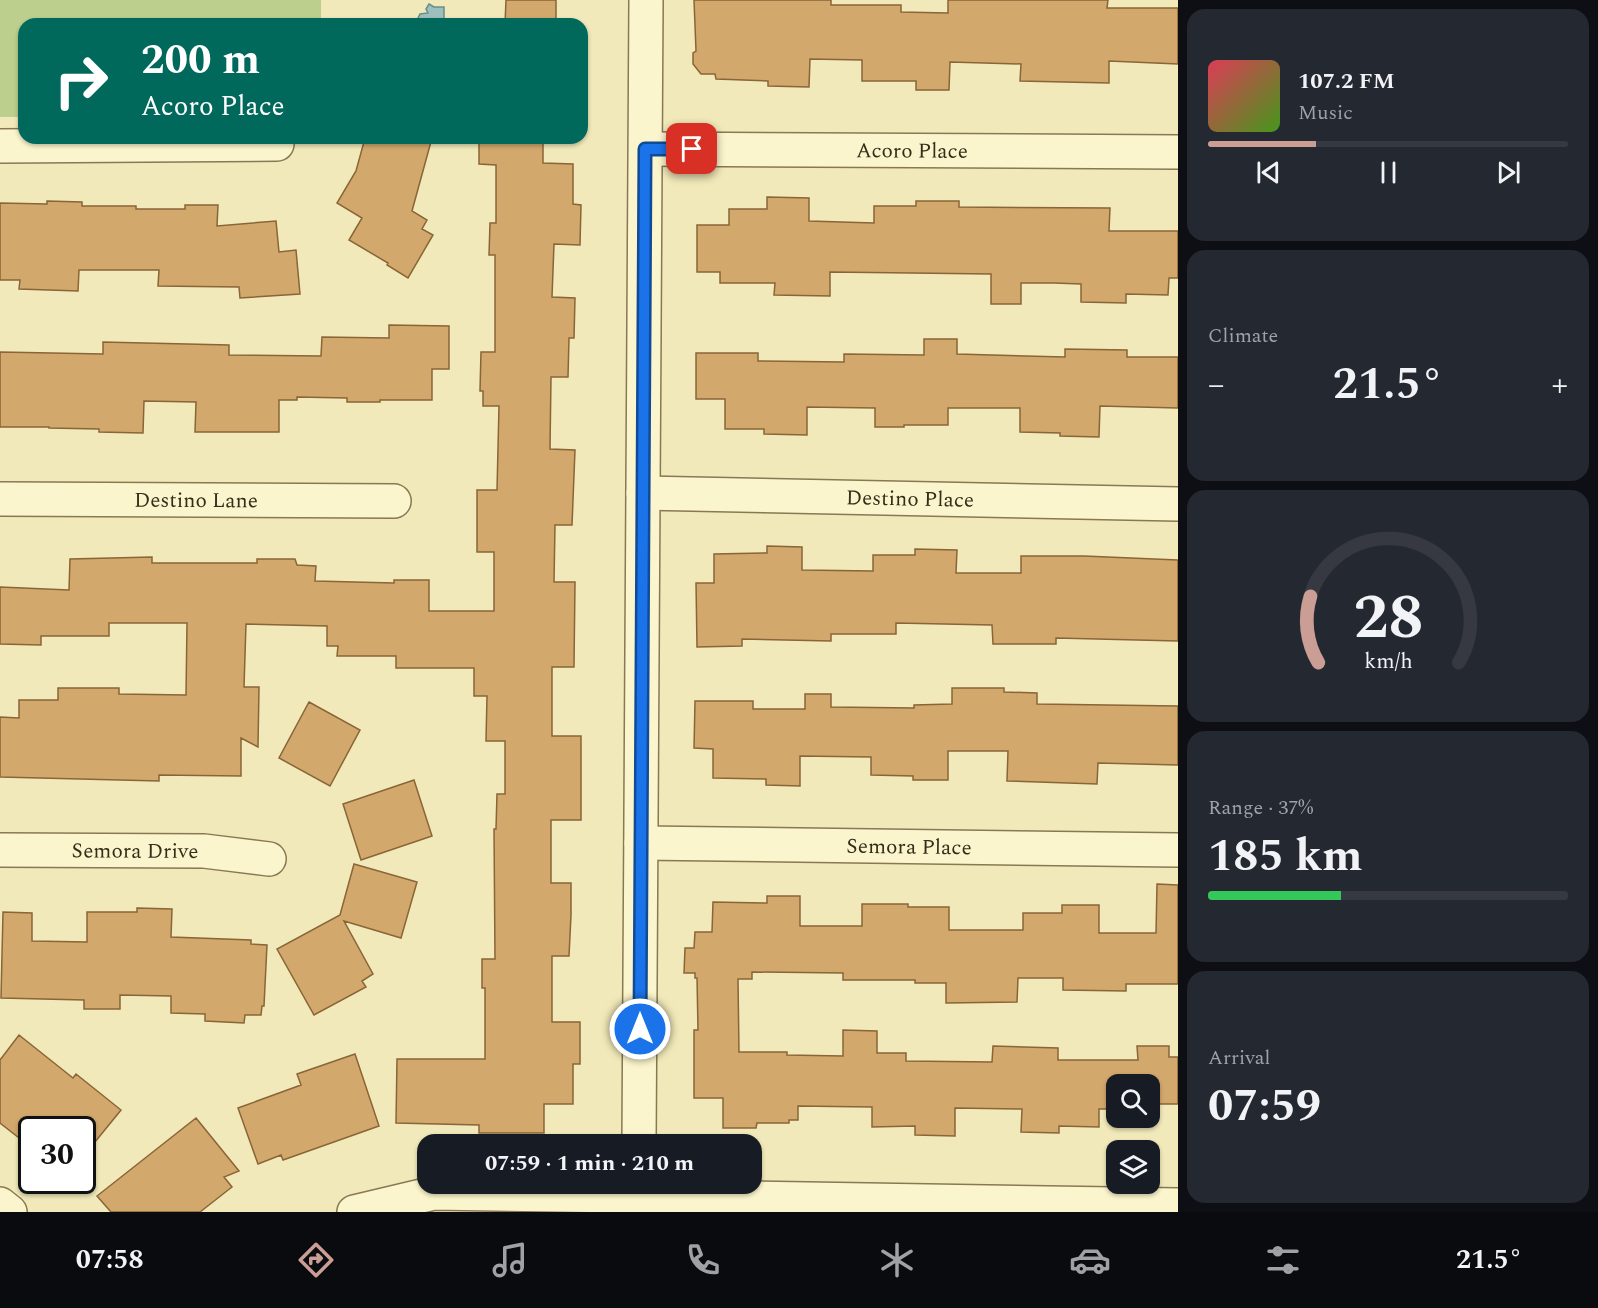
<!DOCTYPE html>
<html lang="en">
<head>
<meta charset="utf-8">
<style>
	:root { --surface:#171b24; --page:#242831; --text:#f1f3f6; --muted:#9ea1a6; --line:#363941; --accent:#ca9d95 }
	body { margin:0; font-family:Spectral,serif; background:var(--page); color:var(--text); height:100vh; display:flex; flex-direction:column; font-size:22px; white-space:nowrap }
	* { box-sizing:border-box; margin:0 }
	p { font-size:20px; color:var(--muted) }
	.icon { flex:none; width:33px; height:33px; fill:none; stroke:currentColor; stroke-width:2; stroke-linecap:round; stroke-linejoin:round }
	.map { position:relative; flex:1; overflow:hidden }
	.panel { display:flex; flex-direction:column; gap:9px; padding:9px; background:#0d0f14; width:420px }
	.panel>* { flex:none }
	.guide { position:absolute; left:18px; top:18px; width:570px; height:126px; border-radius:18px; box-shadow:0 2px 4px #0004; background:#00695c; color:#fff; overflow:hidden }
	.controls { position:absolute; left:1106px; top:1074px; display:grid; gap:12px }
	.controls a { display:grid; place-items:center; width:54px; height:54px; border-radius:12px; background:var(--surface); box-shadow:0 2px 4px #0004; font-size:30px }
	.speed { position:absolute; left:18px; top:1116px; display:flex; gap:12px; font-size:30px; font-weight:700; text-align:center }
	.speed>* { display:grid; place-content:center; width:78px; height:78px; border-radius:50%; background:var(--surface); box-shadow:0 2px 4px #0004; line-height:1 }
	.speed .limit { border:3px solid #111; border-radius:9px; background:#fff; color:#111 }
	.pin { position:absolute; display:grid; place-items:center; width:51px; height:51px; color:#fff; margin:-26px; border-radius:12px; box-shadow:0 3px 9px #0006 }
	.me { position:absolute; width:66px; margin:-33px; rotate:0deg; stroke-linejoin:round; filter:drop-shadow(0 0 4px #0008) }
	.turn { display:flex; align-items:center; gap:21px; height:126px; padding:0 24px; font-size:27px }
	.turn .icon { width:78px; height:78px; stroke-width:2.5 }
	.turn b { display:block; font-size:42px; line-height:51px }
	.big { font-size:45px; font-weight:700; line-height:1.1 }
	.panel .widget { flex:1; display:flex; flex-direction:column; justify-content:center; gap:9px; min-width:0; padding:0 21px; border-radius:18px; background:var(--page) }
	.panel .dial { align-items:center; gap:0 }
	.dial svg { height:156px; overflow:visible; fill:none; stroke:var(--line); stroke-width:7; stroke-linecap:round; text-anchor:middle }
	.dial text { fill:var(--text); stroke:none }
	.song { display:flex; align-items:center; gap:18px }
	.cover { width:72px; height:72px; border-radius:9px; background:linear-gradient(135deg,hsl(350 70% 55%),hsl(100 70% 35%)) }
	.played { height:6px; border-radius:3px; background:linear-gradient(90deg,var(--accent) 30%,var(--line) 30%) }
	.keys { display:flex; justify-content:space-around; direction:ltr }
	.heat { display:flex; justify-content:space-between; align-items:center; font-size:33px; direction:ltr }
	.charge { height:9px; border-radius:4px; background:linear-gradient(90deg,#34c759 37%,var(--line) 0) }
	.trip { position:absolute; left:417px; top:1134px; width:345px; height:60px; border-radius:18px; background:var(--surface); box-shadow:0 2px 4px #0004; font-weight:700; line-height:60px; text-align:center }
	.dock { display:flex; height:96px; justify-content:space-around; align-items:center; background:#090b0e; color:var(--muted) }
	.dock .icon { width:42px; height:42px }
	.dock .selected { color:var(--accent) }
	.dock b { font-size:27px; color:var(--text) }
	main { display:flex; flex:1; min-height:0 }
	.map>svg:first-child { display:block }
</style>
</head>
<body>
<main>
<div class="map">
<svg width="1178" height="1212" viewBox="0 0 1178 1212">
	<rect width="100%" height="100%" fill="#f1e9b9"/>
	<path fill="#bccf8d" d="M 0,0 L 321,0 L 321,24 L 24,24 L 24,117 L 0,117 Z"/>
	<path fill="#9ec0bc" stroke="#668e8b" stroke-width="1.5" d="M 429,4 L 434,7 L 444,7 L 444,24 L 419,24 L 418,18 L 420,14 L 428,13 L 426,9 Z"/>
	<path fill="#d2a86c" stroke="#896537" stroke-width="1.5" d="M 506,0 L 556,0 L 556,24 L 505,24 Z
		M 694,0 L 831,0 L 831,5 L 901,5 L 901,12 L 948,13 L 948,0 L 1108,0 L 1107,8 L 1178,8 L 1178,64 L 1109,61 L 1109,83 L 1020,81 L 1021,64 L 950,62 L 949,90 L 916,90 L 916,81 L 862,81 L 862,60 L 810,59 L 809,87 L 768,86 L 768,81 L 716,79 L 715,74 L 701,74 L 693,64 L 693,53 L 696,51 Z
		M 365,138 L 432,138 L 412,211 L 427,220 L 422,229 L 433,235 L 408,278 L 387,265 L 388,263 L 349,240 L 362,218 L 337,203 L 356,171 Z
		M 479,138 L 543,138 L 543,163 L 573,164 L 573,204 L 581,205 L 580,245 L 554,244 L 552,297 L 575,298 L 574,338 L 569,338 L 568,377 L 551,377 L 550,449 L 575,450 L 572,525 L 555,525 L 554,582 L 575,582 L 574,667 L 552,667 L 552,736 L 581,736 L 581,820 L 551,820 L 551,883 L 571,883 L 571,915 L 569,956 L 552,956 L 552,1022 L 580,1022 L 580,1064 L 573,1064 L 573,1104 L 544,1104 L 544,1133 L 479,1133 L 479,1125 L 396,1123 L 397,1059 L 485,1059 L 485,988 L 482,988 L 482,959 L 495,959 L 494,829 L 496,829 L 497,794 L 505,794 L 505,741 L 486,741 L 487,696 L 474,696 L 474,668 L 396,668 L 396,656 L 337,656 L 338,646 L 327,646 L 327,626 L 246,624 L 244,687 L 259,687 L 258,747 L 241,738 L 241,776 L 159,775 L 159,781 L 0,777 L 0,717 L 19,718 L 19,700 L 58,700 L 58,688 L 119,688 L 119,694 L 186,695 L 187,623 L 109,623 L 109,636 L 41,636 L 41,645 L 0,644 L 0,587 L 69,590 L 70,559 L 152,557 L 152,563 L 257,563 L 257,559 L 295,559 L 297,565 L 316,566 L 315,581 L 394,583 L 394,580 L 429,580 L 429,611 L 494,611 L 494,552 L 477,552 L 477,490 L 497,490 L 499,406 L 483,406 L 483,391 L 480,391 L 481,352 L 495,352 L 495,255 L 489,255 L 490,223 L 496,223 L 496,165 L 479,164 Z
		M 767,197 L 809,198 L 809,221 L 874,223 L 874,206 L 916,206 L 916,201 L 959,201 L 959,207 L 1110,208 L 1109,231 L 1178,231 L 1178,278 L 1169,278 L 1168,295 L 1126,294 L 1126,303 L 1081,302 L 1081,284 L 1054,283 L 1021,283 L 1021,304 L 991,304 L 991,274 L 830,272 L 830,296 L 774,295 L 775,283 L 720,283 L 720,272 L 697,272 L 697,225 L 729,225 L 729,209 L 767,209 Z
		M 47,201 L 82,202 L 82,206 L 136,206 L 136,209 L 185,209 L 185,205 L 218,205 L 217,226 L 276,221 L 279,252 L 296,250 L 300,294 L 240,298 L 239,287 L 158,286 L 159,270 L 79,270 L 78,291 L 19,289 L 20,280 L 0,280 L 0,203 L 47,204 Z
		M 389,325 L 449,326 L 449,369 L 432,369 L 432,400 L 380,400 L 380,402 L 347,402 L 347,398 L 297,397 L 297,400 L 279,400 L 279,432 L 195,432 L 196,402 L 144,401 L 143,433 L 99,432 L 99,429 L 49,428 L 49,427 L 0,427 L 0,352 L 103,354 L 103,342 L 229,345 L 229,355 L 321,356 L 322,337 L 389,338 Z
		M 924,339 L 957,339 L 957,354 L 1065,357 L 1065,349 L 1127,350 L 1127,357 L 1178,357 L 1178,408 L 1100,406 L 1099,437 L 1060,436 L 1060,433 L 1020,432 L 1020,408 L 948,408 L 948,425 L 904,425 L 904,427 L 875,427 L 875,408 L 807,407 L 807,435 L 764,434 L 764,429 L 725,429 L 725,399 L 696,399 L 696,353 L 758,353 L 758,361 L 844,362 L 844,354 L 924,355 Z
		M 767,546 L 802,547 L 802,570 L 873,571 L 873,555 L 915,555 L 915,549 L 957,550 L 956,573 L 1021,573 L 1021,556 L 1084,556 L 1178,560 L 1178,641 L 1056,638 L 1056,644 L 993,644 L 992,625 L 896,623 L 896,634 L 831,634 L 831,641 L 742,639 L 742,646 L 697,647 L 696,583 L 714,583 L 714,554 L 767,553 Z
		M 952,688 L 1004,688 L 1004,692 L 1037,693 L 1037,704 L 1178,706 L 1178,765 L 1098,763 L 1097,784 L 1007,781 L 1008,751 L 948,751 L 948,780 L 913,780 L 913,776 L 871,775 L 871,757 L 800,756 L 800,786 L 766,785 L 766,779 L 713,778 L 713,749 L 694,748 L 695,701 L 753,701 L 753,709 L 805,709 L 805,694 L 831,694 L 831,707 L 914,708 L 914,705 L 952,704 Z
		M 309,702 L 360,730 L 330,786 L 279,758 Z
		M 414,780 L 432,836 L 361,860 L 343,804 Z
		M 354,864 L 417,882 L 401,938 L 344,921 L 373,974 L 362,981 L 366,987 L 314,1015 L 277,949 L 340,915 Z
		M 1157,884 L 1178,885 L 1178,984 L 1126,984 L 1126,991 L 1063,990 L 1063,978 L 1018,978 L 1017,1002 L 946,1003 L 946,983 L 915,983 L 915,980 L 843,980 L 843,973 L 752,972 L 752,979 L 738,979 L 739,1052 L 787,1052 L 787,1055 L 843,1056 L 843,1030 L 877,1031 L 877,1053 L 906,1053 L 906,1061 L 992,1062 L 993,1046 L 1058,1048 L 1058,1060 L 1138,1060 L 1137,1046 L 1169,1046 L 1169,1057 L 1178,1057 L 1178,1104 L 1149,1104 L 1149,1084 L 1116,1084 L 1116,1109 L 1099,1109 L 1099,1127 L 1059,1126 L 1059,1133 L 1021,1132 L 1022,1109 L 955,1108 L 955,1136 L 915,1135 L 915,1126 L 872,1127 L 872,1107 L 798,1106 L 798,1120 L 789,1120 L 789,1123 L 757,1123 L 756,1128 L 723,1128 L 723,1098 L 694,1098 L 694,1030 L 698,1030 L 697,978 L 695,978 L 695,973 L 684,973 L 685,948 L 694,948 L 695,932 L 712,932 L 713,902 L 767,903 L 767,896 L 800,896 L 800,926 L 862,926 L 862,904 L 908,904 L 908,907 L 949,907 L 949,930 L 1023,930 L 1023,913 L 1062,913 L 1062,905 L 1099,905 L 1099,933 L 1156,933 Z
		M 137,908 L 172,909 L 171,937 L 251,940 L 251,944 L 267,945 L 264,1006 L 262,1006 L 261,1015 L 245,1015 L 244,1023 L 205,1021 L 205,1014 L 171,1013 L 171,996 L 120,995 L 120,1009 L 84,1009 L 84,1000 L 1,998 L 3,912 L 32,913 L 32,941 L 87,942 L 87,912 L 137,912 Z
		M 19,1035 L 73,1078 L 76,1074 L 121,1110 L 82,1158 L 82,1130 L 32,1130 L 32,1148 L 0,1123 L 0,1060 Z
		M 355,1054 L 379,1126 L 283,1160 L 281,1155 L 258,1164 L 238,1108 L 301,1085 L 297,1074 Z
		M 196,1118 L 239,1171 L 224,1177 L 232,1187 L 200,1212 L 111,1212 L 97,1196 Z"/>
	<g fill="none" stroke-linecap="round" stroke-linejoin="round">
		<defs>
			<g id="minor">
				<path d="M 0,146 L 277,144"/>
				<path id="s1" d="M 646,149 L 1178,152"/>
				<path id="s2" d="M 643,493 L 1178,504"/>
				<path id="s3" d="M 0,499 L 394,501"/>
				<path id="s4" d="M 641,843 L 1178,850"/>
				<path id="s5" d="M 0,850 L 204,851 L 269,859"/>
				<path d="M 639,1144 L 646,0"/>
				<path d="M 0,1204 L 10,1212"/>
				<path d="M 354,1212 L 434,1193 L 1178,1205"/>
			</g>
		</defs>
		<use href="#minor" stroke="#887853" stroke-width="36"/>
		<use href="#minor" stroke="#fbf5cd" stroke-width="33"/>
	</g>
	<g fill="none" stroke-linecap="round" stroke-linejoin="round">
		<defs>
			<path id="route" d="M 640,1029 L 645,149 L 692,149"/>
		</defs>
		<use href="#route" stroke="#114b97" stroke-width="15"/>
		<use href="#route" stroke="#1a73e8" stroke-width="10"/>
	</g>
	<g text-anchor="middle" stroke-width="4.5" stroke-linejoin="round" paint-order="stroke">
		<g font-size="21" fill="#362c19" stroke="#f8f2c9">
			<text dy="7" stroke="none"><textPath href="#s1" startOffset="266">Acoro Place</textPath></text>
			<text dy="7" stroke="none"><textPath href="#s2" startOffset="267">Destino Place</textPath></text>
			<text dy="7" stroke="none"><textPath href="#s3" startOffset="196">Destino Lane</textPath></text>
			<text dy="7" stroke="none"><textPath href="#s4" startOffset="268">Semora Place</textPath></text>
			<text dy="7" stroke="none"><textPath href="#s5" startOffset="135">Semora Drive</textPath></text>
		</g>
	</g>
</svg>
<div class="controls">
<a><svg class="icon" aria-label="search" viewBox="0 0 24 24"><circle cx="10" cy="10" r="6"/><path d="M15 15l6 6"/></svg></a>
<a><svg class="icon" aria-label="layers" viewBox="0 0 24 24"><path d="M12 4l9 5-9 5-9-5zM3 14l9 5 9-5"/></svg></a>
</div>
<div class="speed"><div class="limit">30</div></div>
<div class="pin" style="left:692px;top:149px;background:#d93025"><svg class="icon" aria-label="arrive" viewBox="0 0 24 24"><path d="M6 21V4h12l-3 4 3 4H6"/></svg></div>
<svg class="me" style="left:640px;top:1029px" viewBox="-20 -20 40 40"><circle r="17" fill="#1a73e8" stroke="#fff" stroke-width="3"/><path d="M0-11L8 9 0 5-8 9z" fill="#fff"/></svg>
<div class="trip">07:59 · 1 min · 210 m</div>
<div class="guide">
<div class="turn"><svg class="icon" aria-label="right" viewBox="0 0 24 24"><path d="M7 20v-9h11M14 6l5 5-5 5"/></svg><div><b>200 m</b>Acoro Place</div></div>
</div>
</div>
<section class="panel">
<div class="widget">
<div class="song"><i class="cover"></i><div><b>107.2 FM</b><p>Music</p></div></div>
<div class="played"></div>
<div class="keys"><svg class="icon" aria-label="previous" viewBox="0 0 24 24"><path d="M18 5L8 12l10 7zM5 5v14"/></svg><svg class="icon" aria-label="pause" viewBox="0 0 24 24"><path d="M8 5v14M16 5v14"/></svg><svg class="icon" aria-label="next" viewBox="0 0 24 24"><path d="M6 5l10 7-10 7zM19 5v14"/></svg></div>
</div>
<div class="widget"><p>Climate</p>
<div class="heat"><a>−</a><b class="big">21.5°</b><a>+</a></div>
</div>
<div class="widget dial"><svg viewBox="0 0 100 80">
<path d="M14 69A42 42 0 1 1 86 69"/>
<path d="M14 69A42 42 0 0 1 10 35" stroke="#ca9d95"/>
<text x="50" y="56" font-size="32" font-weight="700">28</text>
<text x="50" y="72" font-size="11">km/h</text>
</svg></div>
<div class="widget"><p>Range · 37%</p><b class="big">185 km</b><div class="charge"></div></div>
<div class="widget"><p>Arrival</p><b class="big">07:59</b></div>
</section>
</main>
<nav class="dock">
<b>07:58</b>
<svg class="icon selected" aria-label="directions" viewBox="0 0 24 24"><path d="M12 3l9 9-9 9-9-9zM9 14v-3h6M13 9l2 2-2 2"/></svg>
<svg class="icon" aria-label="music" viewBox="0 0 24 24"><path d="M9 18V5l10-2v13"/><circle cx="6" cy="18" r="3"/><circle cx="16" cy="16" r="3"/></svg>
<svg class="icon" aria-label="phone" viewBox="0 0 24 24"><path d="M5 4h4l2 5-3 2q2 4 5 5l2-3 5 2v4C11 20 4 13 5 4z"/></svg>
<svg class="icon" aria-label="climate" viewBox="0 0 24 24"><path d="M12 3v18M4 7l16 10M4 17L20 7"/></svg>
<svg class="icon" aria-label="car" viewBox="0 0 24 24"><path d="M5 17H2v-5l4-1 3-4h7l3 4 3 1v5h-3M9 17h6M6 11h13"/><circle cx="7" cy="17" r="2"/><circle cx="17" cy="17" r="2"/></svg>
<svg class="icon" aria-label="filters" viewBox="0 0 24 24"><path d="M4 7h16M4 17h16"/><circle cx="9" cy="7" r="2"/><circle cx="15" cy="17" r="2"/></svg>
<b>21.5°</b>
</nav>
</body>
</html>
